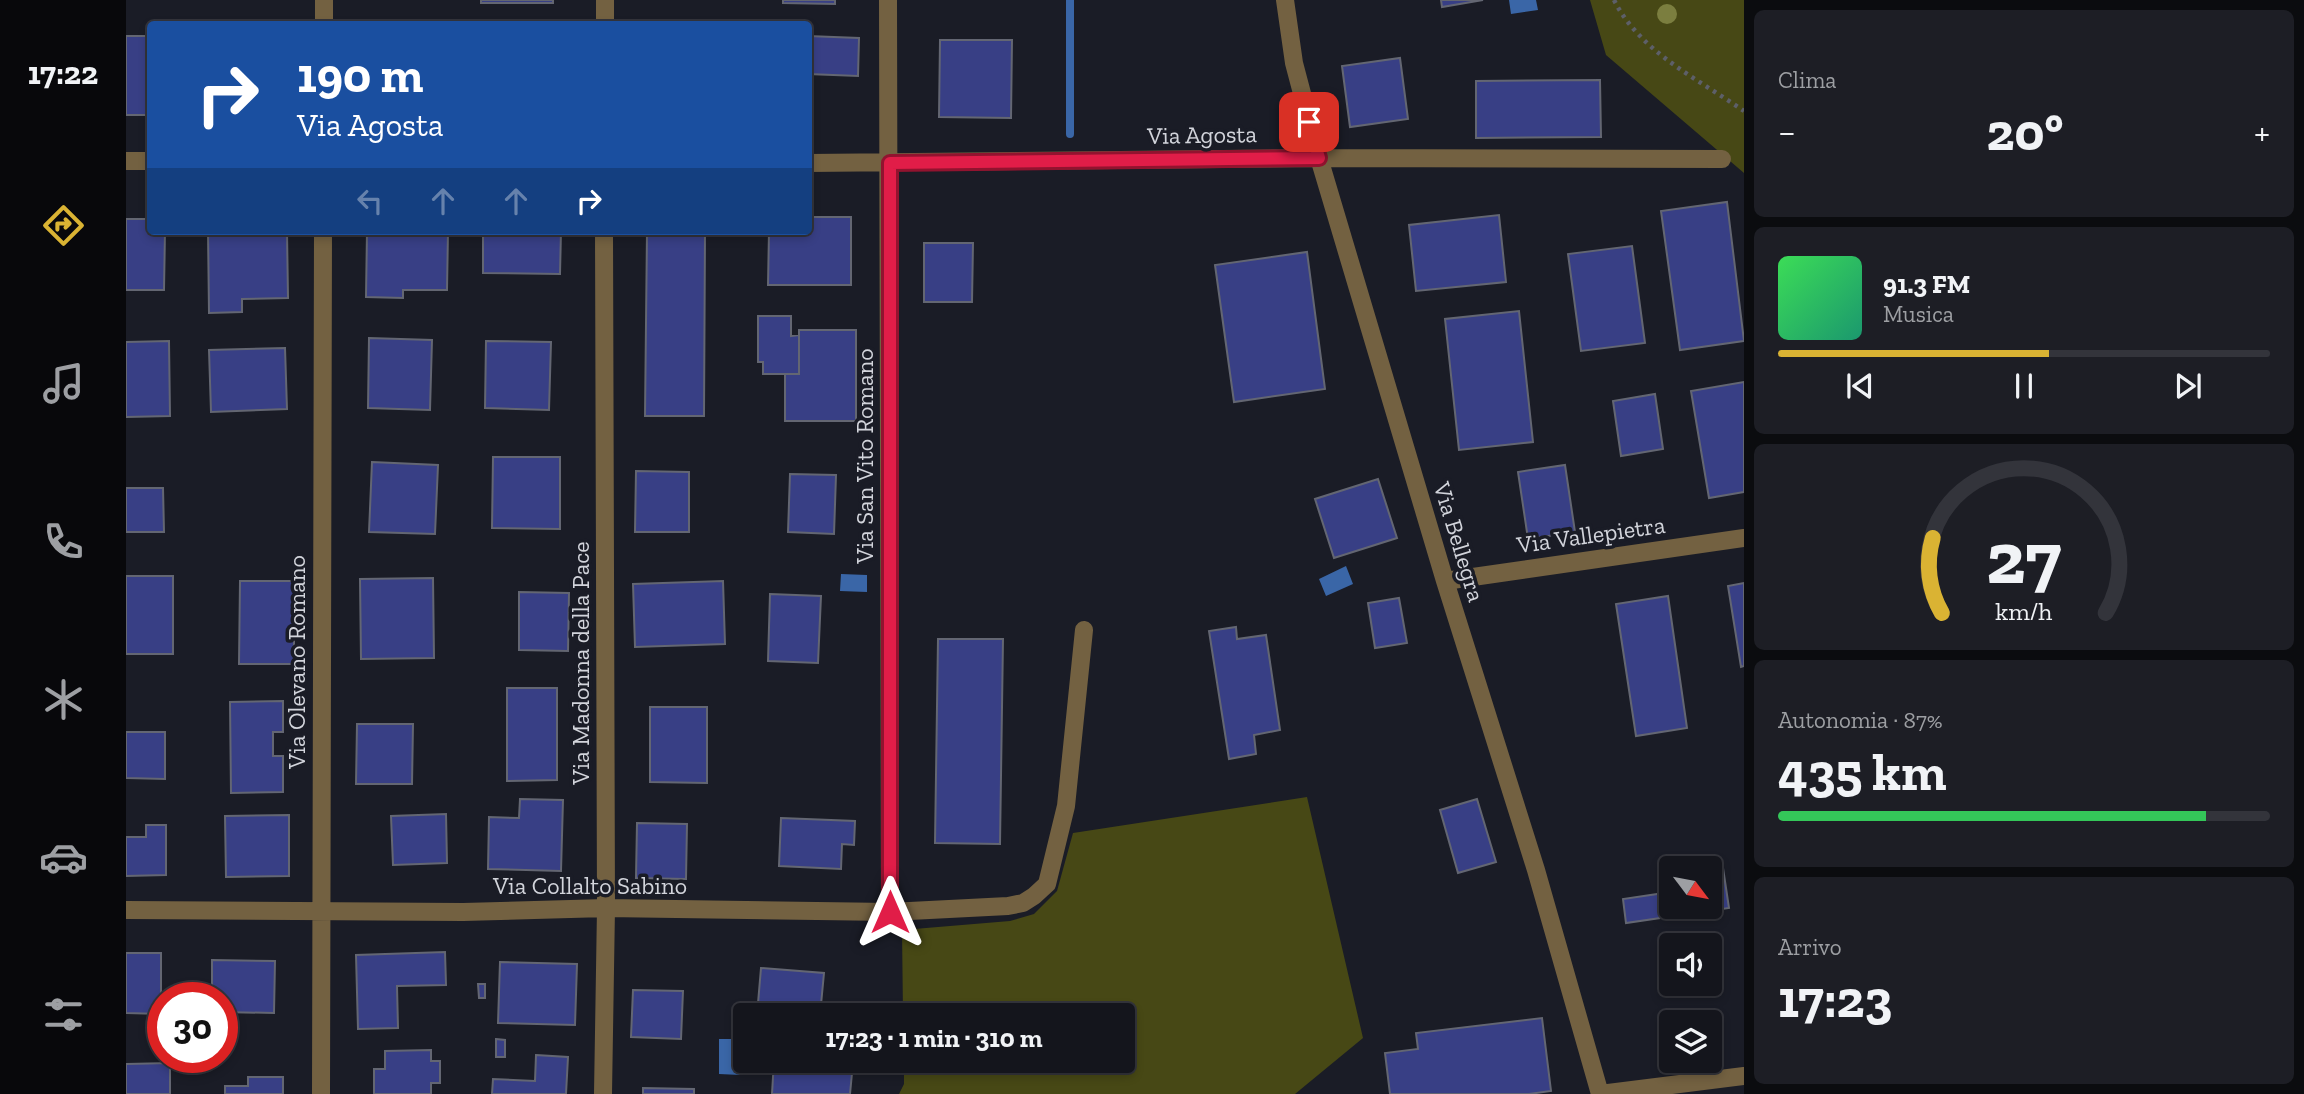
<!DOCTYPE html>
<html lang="it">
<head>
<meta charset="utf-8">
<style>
	:root { --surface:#14151c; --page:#1d1e25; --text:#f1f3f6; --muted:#9d9fa3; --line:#33343b; --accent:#dab333 }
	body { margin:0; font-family:"Zilla Slab",serif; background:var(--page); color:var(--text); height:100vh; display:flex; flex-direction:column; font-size:26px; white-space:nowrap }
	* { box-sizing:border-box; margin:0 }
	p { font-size:23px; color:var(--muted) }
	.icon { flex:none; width:38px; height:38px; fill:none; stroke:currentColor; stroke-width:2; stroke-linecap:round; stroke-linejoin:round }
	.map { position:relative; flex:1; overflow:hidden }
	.side { display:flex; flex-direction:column; gap:10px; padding:10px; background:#0b0c0f; width:560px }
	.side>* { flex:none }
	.top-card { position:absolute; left:21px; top:21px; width:665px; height:214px; border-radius:7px; box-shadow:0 4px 10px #0003,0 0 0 2px var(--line); background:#1a4fa0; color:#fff; overflow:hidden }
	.needle { width:46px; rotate:122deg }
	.fabs { position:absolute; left:1533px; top:856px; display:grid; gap:14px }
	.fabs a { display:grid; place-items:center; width:63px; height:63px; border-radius:7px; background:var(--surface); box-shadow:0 4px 10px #0003,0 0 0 2px var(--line); font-size:35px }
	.speed { position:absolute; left:21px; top:982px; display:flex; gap:14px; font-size:35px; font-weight:700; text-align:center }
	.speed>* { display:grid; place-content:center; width:91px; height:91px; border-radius:50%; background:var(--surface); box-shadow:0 4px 10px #0003,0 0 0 2px var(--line); line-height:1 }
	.speed .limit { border:10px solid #d22; background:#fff; color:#111 }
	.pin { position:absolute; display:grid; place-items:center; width:60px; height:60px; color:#fff; margin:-30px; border-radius:14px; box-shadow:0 4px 10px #0006 }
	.me { position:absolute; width:77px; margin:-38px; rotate:0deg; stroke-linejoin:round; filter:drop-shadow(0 0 5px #0008) }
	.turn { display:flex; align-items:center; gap:24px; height:147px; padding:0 35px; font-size:32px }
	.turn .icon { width:91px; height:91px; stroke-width:2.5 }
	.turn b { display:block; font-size:49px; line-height:60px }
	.lanes { display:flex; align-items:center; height:66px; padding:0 35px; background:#0003; justify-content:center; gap:35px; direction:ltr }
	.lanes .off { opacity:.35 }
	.big { font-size:52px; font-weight:700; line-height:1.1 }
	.side .card { flex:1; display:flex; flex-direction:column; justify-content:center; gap:10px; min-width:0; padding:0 24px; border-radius:10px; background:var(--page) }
	.side .dial { align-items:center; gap:0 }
	.dial svg { height:182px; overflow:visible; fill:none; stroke:var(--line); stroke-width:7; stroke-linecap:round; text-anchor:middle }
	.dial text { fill:var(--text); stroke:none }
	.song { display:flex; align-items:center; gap:21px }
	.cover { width:84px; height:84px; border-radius:10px; background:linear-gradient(135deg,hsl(130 70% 55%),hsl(160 70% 35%)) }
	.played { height:7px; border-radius:4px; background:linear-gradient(90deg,var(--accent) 55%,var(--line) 55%) }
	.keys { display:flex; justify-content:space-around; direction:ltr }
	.heat { display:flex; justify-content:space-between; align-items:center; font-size:38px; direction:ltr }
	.charge { height:10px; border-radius:5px; background:linear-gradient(90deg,#34c759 87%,var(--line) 0) }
	.trip { position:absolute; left:607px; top:1003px; width:402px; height:70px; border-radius:7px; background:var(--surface); box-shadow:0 4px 10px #0003,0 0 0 2px var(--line); font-weight:700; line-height:70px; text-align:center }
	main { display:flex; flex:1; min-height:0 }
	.tabs { display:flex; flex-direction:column; width:126px; justify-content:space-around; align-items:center; background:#08080b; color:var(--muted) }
	.tabs .icon { width:49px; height:49px }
	.tabs .active { color:var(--accent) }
	.tabs b { font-size:32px; color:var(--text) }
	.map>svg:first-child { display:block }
</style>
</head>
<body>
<main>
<nav class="tabs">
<b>17:22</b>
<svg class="icon active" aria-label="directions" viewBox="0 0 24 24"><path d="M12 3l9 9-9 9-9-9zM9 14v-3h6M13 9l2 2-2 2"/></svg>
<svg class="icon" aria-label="music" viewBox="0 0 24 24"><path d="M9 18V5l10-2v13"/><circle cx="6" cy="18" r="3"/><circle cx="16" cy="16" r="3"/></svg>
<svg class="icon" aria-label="phone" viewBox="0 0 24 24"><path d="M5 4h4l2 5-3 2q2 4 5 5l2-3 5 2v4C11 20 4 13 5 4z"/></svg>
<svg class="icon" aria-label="climate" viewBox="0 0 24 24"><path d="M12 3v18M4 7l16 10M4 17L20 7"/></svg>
<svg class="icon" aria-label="car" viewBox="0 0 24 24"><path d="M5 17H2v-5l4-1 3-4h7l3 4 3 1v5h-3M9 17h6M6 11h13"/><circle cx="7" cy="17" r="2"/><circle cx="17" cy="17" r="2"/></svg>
<svg class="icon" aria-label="filters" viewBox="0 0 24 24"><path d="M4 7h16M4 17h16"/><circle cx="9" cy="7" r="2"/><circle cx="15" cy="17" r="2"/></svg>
</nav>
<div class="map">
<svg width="1618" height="1094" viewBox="0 0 1618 1094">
	<rect width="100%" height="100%" fill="#1a1c26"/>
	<path fill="#474815" d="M 1464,0 L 1618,0 L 1618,173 L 1480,55 Z
		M 1181,797 L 1237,1038 L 1169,1094 L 773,1094 L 778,1084 L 778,1061 L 998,1060 L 998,1015 L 777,1015 L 776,930 L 884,921 L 908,914 L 931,891 L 947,833 Z"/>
	<path fill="#3a66a7" d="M 1383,0 L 1410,0 L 1412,10 L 1385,14 Z
		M 1220,566 L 1227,584 L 1200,596 L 1193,579 Z
		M 715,574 L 741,575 L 741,592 L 714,591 Z
		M 593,1039 L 614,1039 L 614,1075 L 593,1074 Z"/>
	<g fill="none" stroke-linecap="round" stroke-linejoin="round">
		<path stroke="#3a66a7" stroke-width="8" d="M 944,134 L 944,0"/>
	</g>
	<path fill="#383f85" stroke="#636672" stroke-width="2" d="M 355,0 L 427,0 L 427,3 L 355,3 Z
		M 657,0 L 709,0 L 709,4 L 657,3 Z
		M 1315,0 L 1357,0 L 1316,7 Z
		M 0,36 L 24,36 L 24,115 L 0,115 Z
		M 682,36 L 733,38 L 732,76 L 682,74 Z
		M 814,40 L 886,40 L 885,118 L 813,117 Z
		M 1274,58 L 1282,119 L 1224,127 L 1216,66 Z
		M 1474,80 L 1475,137 L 1350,138 L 1350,81 Z
		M 1601,202 L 1618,341 L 1554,350 L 1535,211 Z
		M 1373,215 L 1380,282 L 1290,291 L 1283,225 Z
		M 682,217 L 725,217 L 725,285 L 642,285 L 643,231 L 682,231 Z
		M 0,219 L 24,219 L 24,231 L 39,231 L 38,290 L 0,290 Z
		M 82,231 L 161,231 L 162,298 L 116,299 L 116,312 L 83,313 Z
		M 241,231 L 322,231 L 321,290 L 277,290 L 277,298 L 240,297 Z
		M 357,231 L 435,231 L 434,274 L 357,273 Z
		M 521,231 L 579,231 L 578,416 L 519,416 Z
		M 798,243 L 847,243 L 846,302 L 798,302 Z
		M 1506,246 L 1519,343 L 1455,351 L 1442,254 Z
		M 1181,252 L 1199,389 L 1108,402 L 1089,265 Z
		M 1393,311 L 1407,442 L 1333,450 L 1319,319 Z
		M 632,316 L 665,316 L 665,336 L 673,335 L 673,374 L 637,374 L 637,362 L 632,362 Z
		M 673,330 L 730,330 L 730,421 L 659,421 L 659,374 L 673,374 Z
		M 243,338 L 306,340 L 304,410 L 242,408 Z
		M 43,341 L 44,416 L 0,417 L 0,342 Z
		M 360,341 L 425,342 L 423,410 L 359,408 Z
		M 159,348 L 161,409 L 85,412 L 83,350 Z
		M 1618,382 L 1618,492 L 1583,498 L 1565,391 Z
		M 1529,394 L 1537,449 L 1495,456 L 1487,401 Z
		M 367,457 L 434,457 L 434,529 L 366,528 Z
		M 246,462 L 312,465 L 309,534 L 243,532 Z
		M 1439,465 L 1449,532 L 1402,539 L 1392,472 Z
		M 510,471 L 563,472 L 563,532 L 509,532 Z
		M 664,474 L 710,475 L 708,534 L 662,532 Z
		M 1252,479 L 1271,538 L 1208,558 L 1189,499 Z
		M 0,488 L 37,488 L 38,532 L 0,532 Z
		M 0,576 L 47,576 L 47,654 L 0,654 Z
		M 307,578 L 308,658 L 235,659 L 234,579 Z
		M 114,581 L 168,581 L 168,664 L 113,664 Z
		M 597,581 L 599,644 L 509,647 L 507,584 Z
		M 1618,583 L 1618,666 L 1615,667 L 1602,586 Z
		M 393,592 L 443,593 L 442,651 L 393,650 Z
		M 644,594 L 695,596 L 692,663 L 642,661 Z
		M 1542,596 L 1561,728 L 1510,736 L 1490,604 Z
		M 1273,598 L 1281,643 L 1249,648 L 1242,603 Z
		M 1110,627 L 1111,639 L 1140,635 L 1154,730 L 1128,735 L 1130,754 L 1103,759 L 1083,631 Z
		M 812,639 L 877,639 L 874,844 L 809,843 Z
		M 381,688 L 431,688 L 431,780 L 381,781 Z
		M 157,701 L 157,732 L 147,732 L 147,756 L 157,756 L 157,792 L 105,793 L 104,702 Z
		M 524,707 L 581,707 L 581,783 L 524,782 Z
		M 231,724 L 287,724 L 286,784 L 230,784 Z
		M 0,732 L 39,732 L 39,779 L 0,778 Z
		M 394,799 L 437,800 L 435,871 L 362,869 L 363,817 L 393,818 Z
		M 1351,799 L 1370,862 L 1332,873 L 1314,810 Z
		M 320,814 L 321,863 L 267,865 L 265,816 Z
		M 163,815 L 163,876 L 100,877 L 99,816 Z
		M 655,818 L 729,821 L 728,845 L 716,844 L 715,869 L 653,866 Z
		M 511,823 L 561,824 L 560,879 L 510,878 Z
		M 20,825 L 40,825 L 40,875 L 0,876 L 0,837 L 20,837 Z
		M 1597,868 L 1603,908 L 1500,923 L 1497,899 L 1545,892 L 1545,906 L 1584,906 L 1584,870 Z
		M 319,952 L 320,985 L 271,986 L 272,1028 L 232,1029 L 230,955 Z
		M 0,953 L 35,953 L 35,1014 L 0,1013 Z
		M 86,960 L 149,961 L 148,1013 L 96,1012 L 96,998 L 86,998 Z
		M 374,962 L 451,964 L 449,1025 L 372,1023 Z
		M 635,968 L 698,973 L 694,1015 L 631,1015 Z
		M 352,984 L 359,984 L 359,998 L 353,998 Z
		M 507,990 L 557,991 L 555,1039 L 505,1037 Z
		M 1416,1018 L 1425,1091 L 1403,1094 L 1264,1094 L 1259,1053 L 1292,1049 L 1290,1033 Z
		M 370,1039 L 379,1040 L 379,1057 L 370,1057 Z
		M 305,1050 L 305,1061 L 314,1061 L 314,1083 L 305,1083 L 305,1094 L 248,1094 L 248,1069 L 259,1069 L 259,1051 Z
		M 410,1055 L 442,1057 L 440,1094 L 366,1094 L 367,1079 L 409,1081 Z
		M 648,1060 L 689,1060 L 689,1070 L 726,1073 L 724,1094 L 646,1094 Z
		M 44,1063 L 44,1094 L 0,1094 L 0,1064 Z
		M 122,1077 L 157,1077 L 157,1094 L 99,1094 L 99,1086 L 122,1086 Z
		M 517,1088 L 568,1089 L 568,1094 L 517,1094 Z"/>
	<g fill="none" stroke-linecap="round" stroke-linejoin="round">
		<path stroke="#5d5f68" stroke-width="4.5" stroke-dasharray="3.5 5" stroke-linecap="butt" d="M 1488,0 C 1514,52 1572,79 1618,111"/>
		<path stroke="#736141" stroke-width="18" d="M 762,0 L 764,912
			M 1159,0 L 1168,63 L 1193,158 L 1319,581 L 1410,870 L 1474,1094 L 1618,1076
			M 198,24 L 198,0
			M 479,24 L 479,0
			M 0,161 L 24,161
			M 682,163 L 1193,158 L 1596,159
			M 1319,581 L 1618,538
			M 0,910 L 337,912 L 480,908 L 764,912 L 882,906 L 897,903 L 908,896 L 921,884 L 940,806 L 958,630
			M 195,1094 L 197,231
			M 477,1094 L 480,908 L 478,231"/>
	</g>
	<circle fill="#7b7e3f" cx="1541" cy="14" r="10"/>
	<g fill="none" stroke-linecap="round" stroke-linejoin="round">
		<defs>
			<path id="route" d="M 764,912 L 764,163 L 1193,158 L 1183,122"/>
		</defs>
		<use href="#route" stroke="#92132f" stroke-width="18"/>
		<use href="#route" stroke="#e11d48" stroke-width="12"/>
	</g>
	<g text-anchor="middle" stroke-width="7" stroke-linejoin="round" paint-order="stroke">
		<g font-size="24" fill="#d2d4db" stroke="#1a1c26">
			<text transform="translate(1076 135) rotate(-1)" y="8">Via Agosta</text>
			<text transform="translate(739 456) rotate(-90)" y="8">Via San Vito Romano</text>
			<text transform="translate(1465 535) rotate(-8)" y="8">Via Vallepietra</text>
			<text transform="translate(1333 542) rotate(73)" y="8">Via Bellegra</text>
			<text transform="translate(171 662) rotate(-90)" y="8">Via Olevano Romano</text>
			<text transform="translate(455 663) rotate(-90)" y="8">Via Madonna della Pace</text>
			<text x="464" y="894">Via Collalto Sabino</text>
		</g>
	</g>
</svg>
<div class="fabs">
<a><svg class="needle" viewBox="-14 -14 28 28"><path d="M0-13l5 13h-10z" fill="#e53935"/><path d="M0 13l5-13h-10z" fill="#9d9fa3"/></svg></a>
<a><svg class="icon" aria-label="sound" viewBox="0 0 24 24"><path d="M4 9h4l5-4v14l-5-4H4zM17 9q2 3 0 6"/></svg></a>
<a><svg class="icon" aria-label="layers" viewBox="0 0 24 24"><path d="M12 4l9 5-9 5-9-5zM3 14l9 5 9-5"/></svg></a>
</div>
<div class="speed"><div class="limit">30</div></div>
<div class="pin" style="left:1183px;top:122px;background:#d93025"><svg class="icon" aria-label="arrive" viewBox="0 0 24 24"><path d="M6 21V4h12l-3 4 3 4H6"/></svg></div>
<svg class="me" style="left:764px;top:912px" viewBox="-20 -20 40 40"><path d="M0-17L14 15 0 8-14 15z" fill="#e11d48" stroke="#fff" stroke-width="4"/></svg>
<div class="trip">17:23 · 1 min · 310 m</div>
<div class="top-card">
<div class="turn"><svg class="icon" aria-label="right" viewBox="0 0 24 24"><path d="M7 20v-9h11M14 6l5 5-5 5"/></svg><div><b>190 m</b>Via Agosta</div></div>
<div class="lanes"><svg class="icon off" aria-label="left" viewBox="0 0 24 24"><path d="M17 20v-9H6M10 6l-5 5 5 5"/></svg><svg class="icon off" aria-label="ahead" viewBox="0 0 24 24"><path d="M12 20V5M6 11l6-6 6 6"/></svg><svg class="icon off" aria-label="ahead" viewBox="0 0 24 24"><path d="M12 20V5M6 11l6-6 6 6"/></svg><svg class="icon" aria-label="right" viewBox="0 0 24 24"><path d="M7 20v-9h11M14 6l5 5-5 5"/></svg></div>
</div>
</div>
<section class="side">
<div class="card"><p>Clima</p>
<div class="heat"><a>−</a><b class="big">20°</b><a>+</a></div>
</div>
<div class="card">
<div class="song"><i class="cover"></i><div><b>91.3 FM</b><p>Musica</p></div></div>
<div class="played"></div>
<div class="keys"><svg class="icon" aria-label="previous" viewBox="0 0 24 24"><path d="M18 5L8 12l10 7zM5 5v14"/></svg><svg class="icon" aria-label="pause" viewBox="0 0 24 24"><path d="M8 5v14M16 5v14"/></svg><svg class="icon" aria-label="next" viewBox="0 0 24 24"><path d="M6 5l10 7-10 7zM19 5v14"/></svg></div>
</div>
<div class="card dial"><svg viewBox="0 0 100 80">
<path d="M14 69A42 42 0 1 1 86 69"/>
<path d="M14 69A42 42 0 0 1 10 36" stroke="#dab333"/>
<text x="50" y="56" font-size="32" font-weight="700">27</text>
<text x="50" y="72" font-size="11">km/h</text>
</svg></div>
<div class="card"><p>Autonomia · 87%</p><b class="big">435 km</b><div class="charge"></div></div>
<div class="card"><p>Arrivo</p><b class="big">17:23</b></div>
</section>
</main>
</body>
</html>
